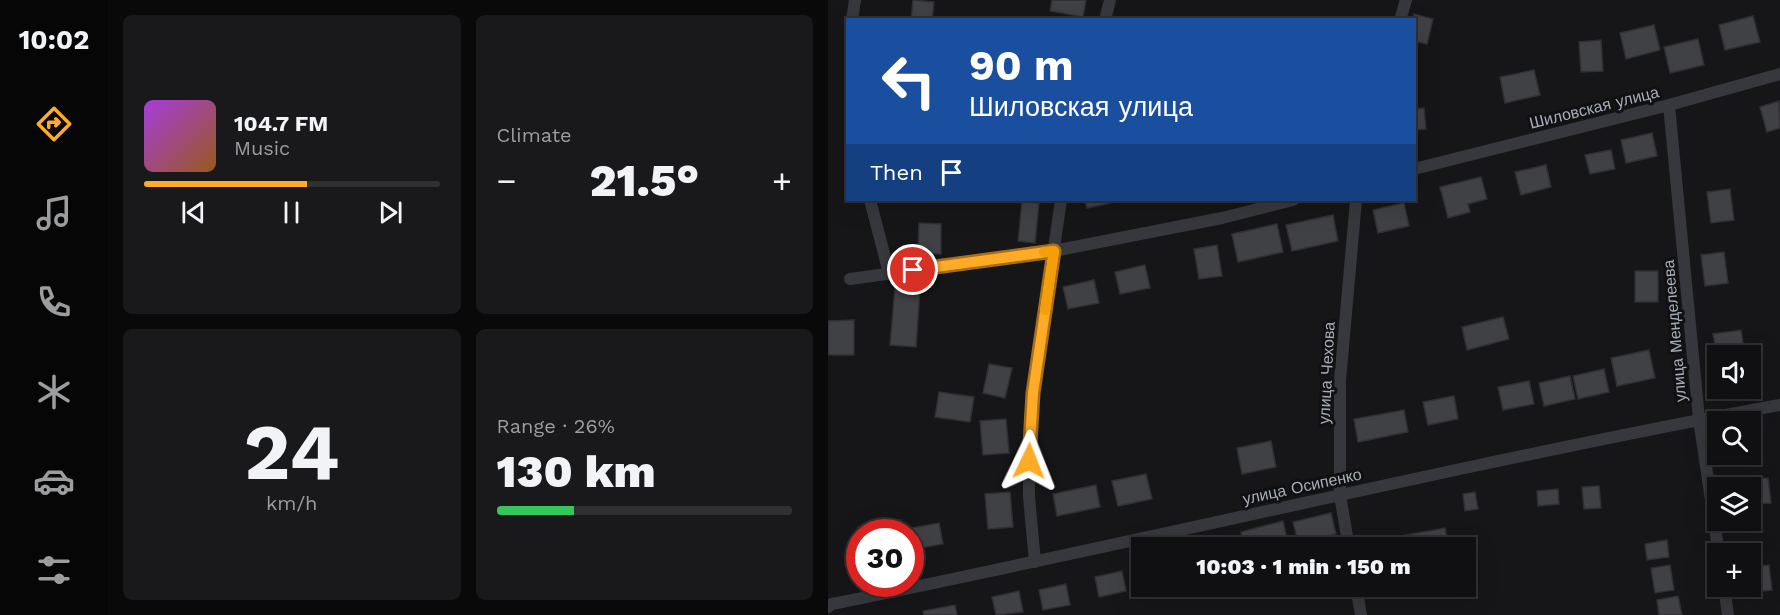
<!DOCTYPE html>
<html lang="en">
<head>
<meta charset="utf-8">
<style>
	:root { --surface:#101012; --page:#19191b; --text:#f1f3f6; --muted:#9c9d9f; --line:#303032; --accent:#ffab27 }
	body { margin:0; font-family:"Work Sans",sans-serif; background:var(--page); color:var(--text); height:100vh; display:flex; flex-direction:column; font-size:22px; white-space:nowrap }
	* { box-sizing:border-box; margin:0 }
	p { font-size:20px; color:var(--muted) }
	.icon { flex:none; width:33px; height:33px; fill:none; stroke:currentColor; stroke-width:2; stroke-linecap:round; stroke-linejoin:round }
	.map { position:relative; flex:1; overflow:hidden }
	.drawer { display:flex; flex-direction:column; gap:15px; padding:15px; background:#09090a; width:720px }
	.drawer>* { flex:none }
	.banner { position:absolute; left:18px; top:18px; width:570px; height:183px; border-radius:0px; box-shadow:0 6px 24px #0002,0 0 0 2px var(--line); background:#1a4fa0; color:#fff; overflow:hidden }
	.buttons { position:absolute; left:879px; top:345px; display:grid; gap:12px }
	.buttons a { display:grid; place-items:center; width:54px; height:54px; border-radius:0px; background:var(--surface); box-shadow:0 6px 24px #0002,0 0 0 2px var(--line); font-size:30px }
	.speed { position:absolute; left:18px; top:519px; display:flex; gap:12px; font-size:30px; font-weight:700; text-align:center }
	.speed>* { display:grid; place-content:center; width:78px; height:78px; border-radius:50%; background:var(--surface); box-shadow:0 6px 24px #0002,0 0 0 2px var(--line); line-height:1 }
	.speed .limit { border:9px solid #d22; background:#fff; color:#111 }
	.pin { position:absolute; display:grid; place-items:center; width:51px; height:51px; color:#fff; margin:-26px; border:3px solid #fff; border-radius:50%; box-shadow:0 2px 6px #0007 }
	.me { position:absolute; width:66px; margin:-33px; rotate:2deg; stroke-linejoin:round; filter:drop-shadow(0 0 4px #0008) }
	.turn { display:flex; align-items:center; gap:21px; height:126px; padding:0 24px; font-size:27px }
	.turn .icon { width:78px; height:78px; stroke-width:2.5 }
	.turn b { display:block; font-size:42px; line-height:51px }
	.then { display:flex; align-items:center; height:57px; padding:0 24px; background:#0003; gap:12px; font-size:22px }
	.big { font-size:45px; font-weight:800; line-height:1.1 }
	.drawer .tile { flex:1; display:flex; flex-direction:column; justify-content:center; gap:9px; min-width:0; padding:0 21px; border-radius:9px; background:var(--page) }
	.drawer .dial { align-items:center; gap:0 }
	.dial b { font-size:78px; line-height:1 }
	.song { display:flex; align-items:center; gap:18px }
	.cover { width:72px; height:72px; border-radius:9px; background:linear-gradient(135deg,hsl(280 70% 55%),hsl(30 70% 35%)) }
	.played { height:6px; border-radius:3px; background:linear-gradient(90deg,var(--accent) 55%,var(--line) 55%) }
	.keys { display:flex; justify-content:space-around; direction:ltr }
	.heat { display:flex; justify-content:space-between; align-items:center; font-size:33px; direction:ltr }
	.charge { height:9px; border-radius:4px; background:linear-gradient(90deg,#34c759 26%,var(--line) 0) }
	.drawer .tiles { flex:1; display:grid; gap:15px; grid-template-columns:repeat(2,1fr) }
	.trip { position:absolute; left:303px; top:537px; width:345px; height:60px; border-radius:0px; background:var(--surface); box-shadow:0 6px 24px #0002,0 0 0 2px var(--line); font-weight:800; line-height:60px; text-align:center }
	main { display:flex; flex:1; min-height:0 }
	.dock { display:flex; flex-direction:column; width:108px; justify-content:space-around; align-items:center; background:#060607; color:var(--muted) }
	.dock .icon { width:42px; height:42px }
	.dock .active { color:var(--accent) }
	.dock b { font-size:27px; color:var(--text) }
	.map>svg:first-child { display:block }
</style>
</head>
<body>
<main>
<nav class="dock">
<b>10:02</b>
<svg class="icon active" aria-label="directions" viewBox="0 0 24 24"><path d="M12 3l9 9-9 9-9-9zM9 14v-3h6M13 9l2 2-2 2"/></svg>
<svg class="icon" aria-label="music" viewBox="0 0 24 24"><path d="M9 18V5l10-2v13"/><circle cx="6" cy="18" r="3"/><circle cx="16" cy="16" r="3"/></svg>
<svg class="icon" aria-label="phone" viewBox="0 0 24 24"><path d="M5 4h4l2 5-3 2q2 4 5 5l2-3 5 2v4C11 20 4 13 5 4z"/></svg>
<svg class="icon" aria-label="climate" viewBox="0 0 24 24"><path d="M12 3v18M4 7l16 10M4 17L20 7"/></svg>
<svg class="icon" aria-label="car" viewBox="0 0 24 24"><path d="M5 17H2v-5l4-1 3-4h7l3 4 3 1v5h-3M9 17h6M6 11h13"/><circle cx="7" cy="17" r="2"/><circle cx="17" cy="17" r="2"/></svg>
<svg class="icon" aria-label="filters" viewBox="0 0 24 24"><path d="M4 7h16M4 17h16"/><circle cx="9" cy="7" r="2"/><circle cx="15" cy="17" r="2"/></svg>
</nav>
<section class="drawer">
<div class="tiles">
<div class="tile">
<div class="song"><i class="cover"></i><div><b>104.7 FM</b><p>Music</p></div></div>
<div class="played"></div>
<div class="keys"><svg class="icon" aria-label="previous" viewBox="0 0 24 24"><path d="M18 5L8 12l10 7zM5 5v14"/></svg><svg class="icon" aria-label="pause" viewBox="0 0 24 24"><path d="M8 5v14M16 5v14"/></svg><svg class="icon" aria-label="next" viewBox="0 0 24 24"><path d="M6 5l10 7-10 7zM19 5v14"/></svg></div>
</div>
<div class="tile"><p>Climate</p>
<div class="heat"><a>−</a><b class="big">21.5°</b><a>+</a></div>
</div>
<div class="tile dial"><b>24</b><p>km/h</p></div>
<div class="tile"><p>Range · 26%</p><b class="big">130 km</b><div class="charge"></div></div>
</div>
</section>
<div class="map">
<svg width="952" height="615" viewBox="0 0 952 615">
	<rect width="100%" height="100%" fill="#161618"/>
	<path fill="#404145" stroke="#303034" stroke-width="1.5" d="M 85,0 L 106,2 L 104,20 L 83,20 Z
		M 224,0 L 258,0 L 255,17 L 222,11 Z
		M 586,14 L 605,19 L 599,44 L 586,41 Z
		M 925,16 L 932,42 L 897,50 L 891,25 Z
		M 826,25 L 832,50 L 798,59 L 792,33 Z
		M 870,39 L 876,65 L 842,73 L 836,47 Z
		M 773,40 L 775,71 L 753,72 L 751,42 Z
		M 706,70 L 712,95 L 677,103 L 672,77 Z
		M 951,101 L 952,128 L 939,132 L 932,107 Z
		M 596,108 L 598,129 L 586,130 L 586,109 Z
		M 824,133 L 829,156 L 798,163 L 793,140 Z
		M 783,150 L 787,169 L 762,174 L 757,155 Z
		M 718,165 L 723,187 L 693,195 L 687,172 Z
		M 653,177 L 659,199 L 640,204 L 642,212 L 620,218 L 612,187 Z
		M 902,189 L 906,220 L 883,223 L 879,192 Z
		M 257,200 L 286,200 L 287,202 L 259,208 Z
		M 194,202 L 211,203 L 207,243 L 190,241 Z
		M 576,203 L 581,226 L 550,233 L 545,210 Z
		M 505,215 L 510,241 L 464,251 L 458,225 Z
		M 91,223 L 113,224 L 113,254 L 90,253 Z
		M 449,224 L 455,252 L 410,262 L 404,234 Z
		M 389,245 L 394,276 L 371,279 L 366,249 Z
		M 896,252 L 900,283 L 877,286 L 873,255 Z
		M 317,265 L 322,288 L 292,294 L 287,272 Z
		M 807,271 L 830,271 L 830,302 L 807,302 Z
		M 266,280 L 271,303 L 240,309 L 235,287 Z
		M 67,288 L 92,290 L 88,347 L 62,345 Z
		M 675,317 L 681,339 L 639,350 L 634,327 Z
		M 26,320 L 26,355 L 0,355 L 0,321 Z
		M 913,330 L 917,356 L 890,356 L 890,360 L 885,334 Z
		M 821,350 L 827,378 L 789,386 L 783,358 Z
		M 161,364 L 184,368 L 177,398 L 155,393 Z
		M 776,369 L 781,392 L 750,399 L 745,376 Z
		M 742,376 L 747,399 L 716,406 L 711,383 Z
		M 701,381 L 706,404 L 675,410 L 670,387 Z
		M 111,392 L 146,397 L 142,422 L 107,417 Z
		M 626,396 L 630,419 L 600,425 L 595,402 Z
		M 576,410 L 580,432 L 530,442 L 526,419 Z
		M 178,419 L 181,453 L 155,455 L 152,421 Z
		M 443,441 L 448,467 L 414,474 L 409,448 Z
		M 318,474 L 324,499 L 290,506 L 284,481 Z
		M 940,478 L 943,503 L 922,504 L 922,488 L 907,488 L 907,480 Z
		M 268,485 L 272,507 L 229,516 L 225,494 Z
		M 771,486 L 773,508 L 756,509 L 754,487 Z
		M 730,489 L 731,504 L 710,506 L 709,491 Z
		M 182,492 L 185,527 L 160,529 L 157,494 Z
		M 647,492 L 650,509 L 637,511 L 635,494 Z
		M 503,513 L 508,534 L 470,543 L 465,522 Z
		M 73,520 L 75,532 L 32,532 L 32,539 L 30,527 Z
		M 455,521 L 460,544 L 447,548 L 417,548 L 413,532 Z
		M 111,523 L 115,544 L 87,549 L 83,528 Z
		M 617,528 L 621,548 L 574,548 L 572,536 Z
		M 395,539 L 398,548 L 376,548 L 375,544 Z
		M 839,540 L 841,557 L 819,560 L 817,544 Z
		M 842,565 L 846,590 L 827,593 L 823,568 Z
		M 941,565 L 944,590 L 926,592 L 922,568 Z
		M 294,571 L 298,591 L 271,597 L 267,577 Z
		M 238,584 L 242,605 L 215,610 L 211,590 Z
		M 191,591 L 195,612 L 168,615 L 164,597 Z
		M 850,596 L 854,615 L 831,615 L 829,600 Z
		M 127,605 L 129,615 L 96,615 L 95,611 Z"/>
	<g fill="none" stroke-linecap="round" stroke-linejoin="round">
		<path stroke="#37383d" stroke-width="12" d="M 24,20 L 27,0
			M 277,20 L 282,0
			M 572,20 L 578,0
			M 841,105 L 871,419 L 891,554
			M 586,169 L 841,105 L 952,74
			M 42,200 L 61,273
			M 22,279 L 226,251 L 394,218 L 465,200
			M 521,548 L 512,495 L 512,381 L 528,200
			M 207,562 L 201,497 L 201,443 L 205,393 L 233,200
			M 528,586 L 533,615
			M 896,586 L 900,615
			M 0,607 L 4,604 C 221,560 436,511 651,465 C 751,444 851,423 952,405"/>
	</g>
	<g fill="none" stroke-linecap="round" stroke-linejoin="round">
		<defs>
			<path id="route" d="M 85,270 L 226,251 L 205,393 L 201,461"/>
		</defs>
		<use href="#route" stroke="#a66f19" stroke-width="15"/>
		<use href="#route" stroke="#ffab27" stroke-width="10"/>
		<path stroke="#f59e0b" stroke-width="10" d="M 216,252 L 226,251 L 217,310"/>
	</g>
	<g text-anchor="middle" stroke-width="6" stroke-linejoin="round" paint-order="stroke">
		<g font-size="16" fill="#a7adb9" stroke="#111113">
			<text transform="translate(766 107) rotate(-14)" y="6">Шиловская улица</text>
			<text transform="translate(846 331) rotate(-95)" y="6">улица Менделеева</text>
			<text transform="translate(498 373) rotate(-87)" y="6">улица Чехова</text>
			<text transform="translate(474 486) rotate(-12)" y="6">улица Осипенко</text>
		</g>
	</g>
</svg>
<div class="buttons">
<a><svg class="icon" aria-label="sound" viewBox="0 0 24 24"><path d="M4 9h4l5-4v14l-5-4H4zM17 9q2 3 0 6"/></svg></a>
<a><svg class="icon" aria-label="search" viewBox="0 0 24 24"><circle cx="10" cy="10" r="6"/><path d="M15 15l6 6"/></svg></a>
<a><svg class="icon" aria-label="layers" viewBox="0 0 24 24"><path d="M12 4l9 5-9 5-9-5zM3 14l9 5 9-5"/></svg></a>
<a>+</a>
</div>
<div class="speed"><div class="limit">30</div></div>
<div class="pin" style="left:85px;top:270px;background:#d93025"><svg class="icon" aria-label="arrive" viewBox="0 0 24 24"><path d="M6 21V4h12l-3 4 3 4H6"/></svg></div>
<svg class="me" style="left:201px;top:461px" viewBox="-20 -20 40 40"><path d="M0-17L14 15 0 8-14 15z" fill="#ffab27" stroke="#fff" stroke-width="4"/></svg>
<div class="trip">10:03 · 1 min · 150 m</div>
<div class="banner">
<div class="turn"><svg class="icon" aria-label="left" viewBox="0 0 24 24"><path d="M17 20v-9H6M10 6l-5 5 5 5"/></svg><div><b>90 m</b>Шиловская улица</div></div>
<div class="then">Then<svg class="icon" aria-label="arrive" viewBox="0 0 24 24"><path d="M6 21V4h12l-3 4 3 4H6"/></svg></div>
</div>
</div>
</main>
</body>
</html>
